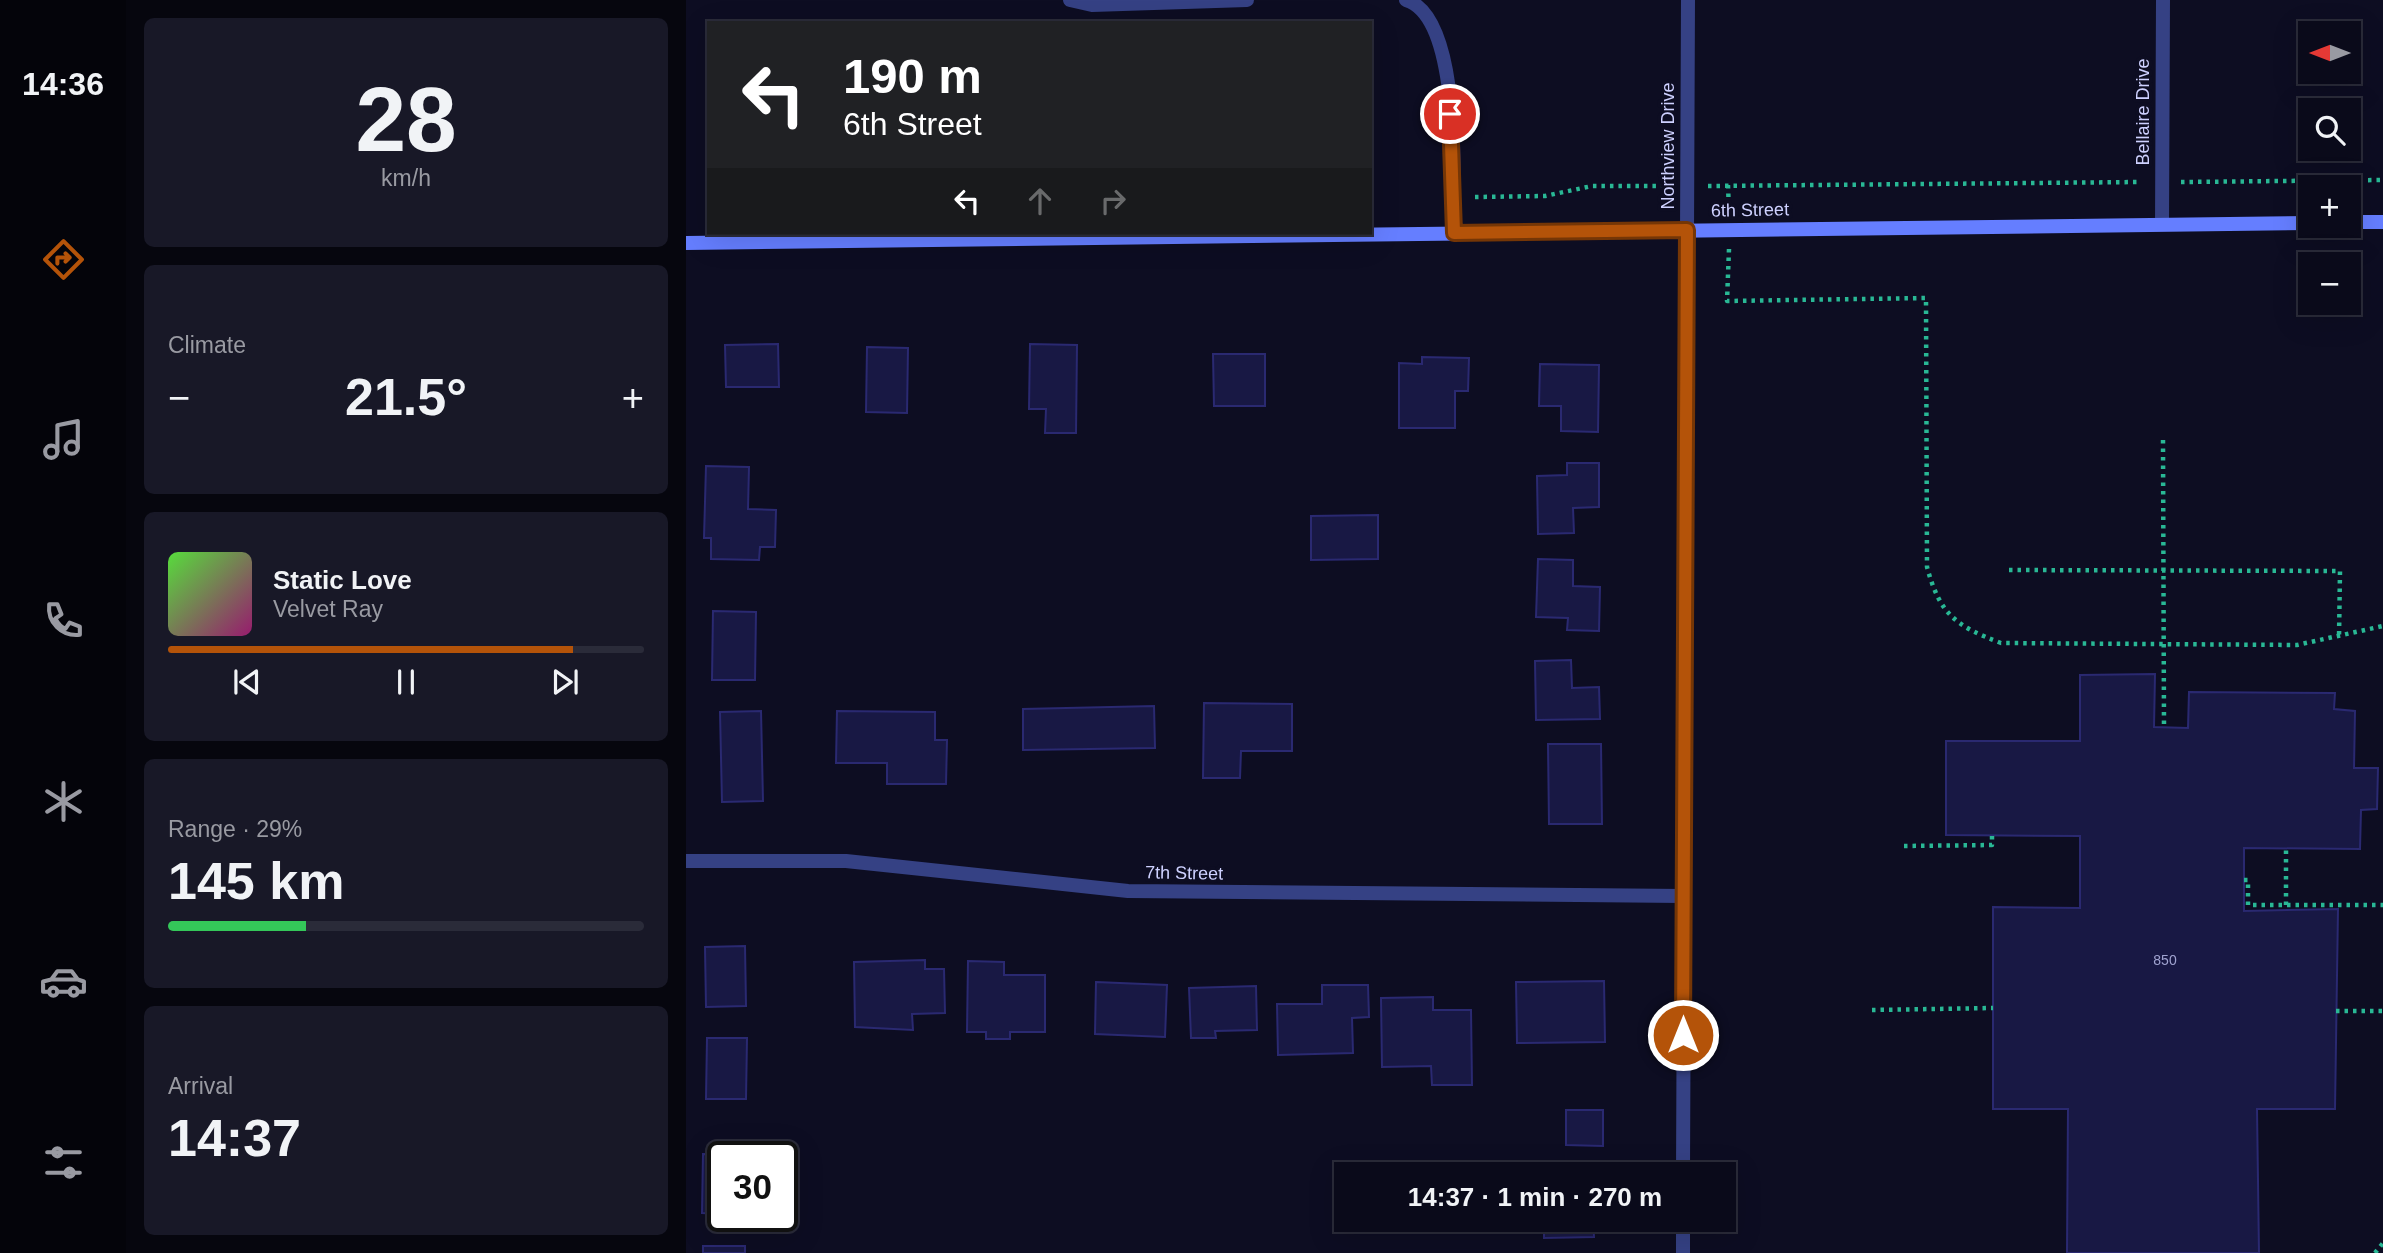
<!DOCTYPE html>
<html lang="en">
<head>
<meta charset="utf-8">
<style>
	:root { --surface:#0a0a1a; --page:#181827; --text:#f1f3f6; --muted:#999aa2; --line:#2a2b39; --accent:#b45309 }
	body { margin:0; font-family:Arial,sans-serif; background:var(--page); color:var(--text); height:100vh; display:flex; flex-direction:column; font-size:26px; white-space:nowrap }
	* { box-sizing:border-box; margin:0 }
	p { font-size:23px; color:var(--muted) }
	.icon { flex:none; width:38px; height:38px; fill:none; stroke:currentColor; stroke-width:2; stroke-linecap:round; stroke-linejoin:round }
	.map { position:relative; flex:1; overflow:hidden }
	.panel { display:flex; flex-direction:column; gap:18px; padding:18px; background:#06060e; width:560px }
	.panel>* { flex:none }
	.hud { position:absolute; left:21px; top:21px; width:665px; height:214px; border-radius:0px; box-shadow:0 7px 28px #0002,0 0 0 2px var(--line); background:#202124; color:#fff; overflow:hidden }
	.needle { width:46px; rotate:270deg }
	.fabs { position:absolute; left:1612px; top:21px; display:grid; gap:14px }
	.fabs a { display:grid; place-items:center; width:63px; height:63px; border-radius:0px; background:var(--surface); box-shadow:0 7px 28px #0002,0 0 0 2px var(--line); font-size:35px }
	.speed { position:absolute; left:21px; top:1141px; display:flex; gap:14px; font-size:35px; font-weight:700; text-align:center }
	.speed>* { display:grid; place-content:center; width:91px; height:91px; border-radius:50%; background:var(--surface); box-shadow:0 7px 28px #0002,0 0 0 2px var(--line); line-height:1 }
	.speed .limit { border:4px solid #111; border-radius:10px; background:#fff; color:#111 }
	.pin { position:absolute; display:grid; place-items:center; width:60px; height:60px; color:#fff; margin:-30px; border:4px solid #fff; border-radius:50%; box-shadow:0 2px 7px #0007 }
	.me { position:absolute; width:77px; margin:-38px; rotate:0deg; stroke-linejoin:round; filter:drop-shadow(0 0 5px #0008) }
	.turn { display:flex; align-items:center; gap:24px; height:147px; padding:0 21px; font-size:32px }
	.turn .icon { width:91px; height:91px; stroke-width:2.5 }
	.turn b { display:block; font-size:49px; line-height:60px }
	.lanes { display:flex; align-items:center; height:66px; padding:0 21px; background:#0003; justify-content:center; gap:35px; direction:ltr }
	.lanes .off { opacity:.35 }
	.big { font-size:52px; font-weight:700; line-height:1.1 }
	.panel .tile { flex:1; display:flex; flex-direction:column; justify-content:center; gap:10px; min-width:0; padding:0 24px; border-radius:10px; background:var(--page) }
	.panel .dial { align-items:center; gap:0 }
	.dial b { font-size:91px; line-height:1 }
	.song { display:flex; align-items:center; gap:21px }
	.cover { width:84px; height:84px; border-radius:10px; background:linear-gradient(135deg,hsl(110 70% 55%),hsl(320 70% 35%)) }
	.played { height:7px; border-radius:4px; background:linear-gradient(90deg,var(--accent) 85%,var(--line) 85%) }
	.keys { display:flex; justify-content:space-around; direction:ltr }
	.heat { display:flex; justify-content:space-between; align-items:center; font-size:38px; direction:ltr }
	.charge { height:10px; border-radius:5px; background:linear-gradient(90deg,#34c759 29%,var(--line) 0) }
	.trip { position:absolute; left:648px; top:1162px; width:402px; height:70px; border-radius:0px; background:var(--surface); box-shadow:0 7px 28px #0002,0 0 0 2px var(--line); font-weight:700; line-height:70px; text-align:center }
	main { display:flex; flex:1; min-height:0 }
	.dock { display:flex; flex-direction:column; width:126px; justify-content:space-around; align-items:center; background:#04040a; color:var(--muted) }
	.dock .icon { width:49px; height:49px }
	.dock .current { color:var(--accent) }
	.dock b { font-size:32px; color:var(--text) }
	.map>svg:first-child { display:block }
</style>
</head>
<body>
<main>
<nav class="dock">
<b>14:36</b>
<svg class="icon current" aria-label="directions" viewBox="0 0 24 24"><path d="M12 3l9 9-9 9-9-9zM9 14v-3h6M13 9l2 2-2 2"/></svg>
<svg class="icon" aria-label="music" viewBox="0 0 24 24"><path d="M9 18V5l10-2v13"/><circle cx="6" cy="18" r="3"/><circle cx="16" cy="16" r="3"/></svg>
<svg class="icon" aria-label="phone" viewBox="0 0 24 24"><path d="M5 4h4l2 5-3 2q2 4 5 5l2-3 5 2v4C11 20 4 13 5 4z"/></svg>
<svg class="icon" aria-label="climate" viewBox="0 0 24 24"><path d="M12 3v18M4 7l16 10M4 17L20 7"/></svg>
<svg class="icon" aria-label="car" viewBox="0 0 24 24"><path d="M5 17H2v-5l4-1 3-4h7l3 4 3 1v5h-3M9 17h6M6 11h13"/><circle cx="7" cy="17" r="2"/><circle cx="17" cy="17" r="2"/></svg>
<svg class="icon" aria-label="filters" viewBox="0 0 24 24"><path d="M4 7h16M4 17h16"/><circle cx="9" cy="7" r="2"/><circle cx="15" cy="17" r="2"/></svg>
</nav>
<section class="panel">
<div class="tile dial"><b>28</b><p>km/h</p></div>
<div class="tile"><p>Climate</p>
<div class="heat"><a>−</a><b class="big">21.5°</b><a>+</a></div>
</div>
<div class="tile">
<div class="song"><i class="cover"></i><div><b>Static Love</b><p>Velvet Ray</p></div></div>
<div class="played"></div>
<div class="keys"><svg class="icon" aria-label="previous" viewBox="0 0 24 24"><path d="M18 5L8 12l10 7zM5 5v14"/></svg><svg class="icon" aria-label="pause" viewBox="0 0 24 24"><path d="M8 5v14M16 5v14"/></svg><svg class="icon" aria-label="next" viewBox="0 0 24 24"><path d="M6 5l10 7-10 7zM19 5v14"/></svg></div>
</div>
<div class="tile"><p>Range · 29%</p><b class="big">145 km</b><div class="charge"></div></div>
<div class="tile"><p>Arrival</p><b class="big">14:37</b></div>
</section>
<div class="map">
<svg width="1697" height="1253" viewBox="0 0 1697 1253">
	<rect width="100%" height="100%" fill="#0d0d22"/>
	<path fill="#181844" stroke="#2a2971" stroke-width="2" d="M 92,344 L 93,387 L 40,387 L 39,345 Z
		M 344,344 L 391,345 L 390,433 L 359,433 L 360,409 L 343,409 Z
		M 181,347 L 222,348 L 221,413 L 180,412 Z
		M 527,354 L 579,354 L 579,406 L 528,406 Z
		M 736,357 L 783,358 L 782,391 L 769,391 L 769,428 L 713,428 L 713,363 L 736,364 Z
		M 854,364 L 913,365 L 912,432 L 875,431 L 875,406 L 853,406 Z
		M 881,463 L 913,463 L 913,507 L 887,508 L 888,533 L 852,534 L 851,476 L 881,475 Z
		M 20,466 L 63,467 L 62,509 L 90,510 L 89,547 L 74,547 L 73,560 L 25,559 L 25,538 L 18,538 Z
		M 692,515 L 692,559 L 625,560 L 625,516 Z
		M 852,559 L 887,560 L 887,586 L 914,587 L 913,631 L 881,630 L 882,618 L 850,617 Z
		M 27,611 L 70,612 L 69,680 L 26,680 Z
		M 885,660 L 886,688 L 913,687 L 914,719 L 850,720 L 849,661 Z
		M 1469,674 L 1468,727 L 1502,728 L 1503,692 L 1649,693 L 1648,709 L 1669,711 L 1668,768 L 1692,768 L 1691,809 L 1675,810 L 1674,849 L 1558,848 L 1558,911 L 1652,909 L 1649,1109 L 1571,1109 L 1573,1253 L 1381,1253 L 1382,1109 L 1307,1109 L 1307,907 L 1394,908 L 1394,836 L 1260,835 L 1260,741 L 1394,741 L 1394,675 Z
		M 518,703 L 606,704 L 606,751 L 555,751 L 554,778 L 517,778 Z
		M 468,706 L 469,748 L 337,750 L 337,709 Z
		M 75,711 L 77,801 L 36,802 L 34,712 Z
		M 151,711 L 249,712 L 249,740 L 261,740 L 260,784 L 201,784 L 201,763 L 150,763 Z
		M 862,744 L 915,744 L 916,824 L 863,824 Z
		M 59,946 L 60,1006 L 20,1007 L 19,947 Z
		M 239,960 L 239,969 L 258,969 L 259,1013 L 226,1014 L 227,1030 L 169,1027 L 168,962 Z
		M 282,961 L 318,962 L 318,975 L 359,975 L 359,1032 L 324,1032 L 324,1039 L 300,1039 L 300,1032 L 281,1032 Z
		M 918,981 L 919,1042 L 831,1043 L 830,982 Z
		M 410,982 L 481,985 L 479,1037 L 409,1034 Z
		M 636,985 L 682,985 L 683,1017 L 666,1018 L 667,1053 L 592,1055 L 591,1004 L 636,1004 Z
		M 570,986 L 571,1030 L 529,1031 L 530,1038 L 505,1038 L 503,988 Z
		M 747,997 L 747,1010 L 785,1010 L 786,1085 L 746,1085 L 745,1066 L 696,1067 L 695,998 Z
		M 21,1038 L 61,1038 L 60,1099 L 20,1099 Z
		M 880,1110 L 917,1110 L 917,1146 L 880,1145 Z
		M 17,1154 L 57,1155 L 37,1157 L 37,1214 L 16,1213 Z
		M 858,1220 L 907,1220 L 908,1237 L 858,1238 Z
		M 17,1246 L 59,1246 L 59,1253 L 17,1253 Z"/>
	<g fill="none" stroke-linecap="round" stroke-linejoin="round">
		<path stroke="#29b895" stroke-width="4.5" stroke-dasharray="3.5 5" stroke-linecap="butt" d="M 1495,182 L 1697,180
			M 1042,185 L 1043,212
			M 1022,186 L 1455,182
			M 789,197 L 859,196 L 906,186 L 982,186
			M 1043,249 L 1041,301 L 1240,298 L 1241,567 C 1254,615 1270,626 1315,643 L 1611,645 L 1697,626
			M 1477,440 L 1478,727
			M 1323,570 L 1654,571 L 1653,638
			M 1218,846 L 1306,845 L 1306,836
			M 1558,880 L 1562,880 L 1562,905 L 1697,905
			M 1600,905 L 1600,849
			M 1186,1010 L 1307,1008
			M 1650,1011 L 1697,1011
			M 1689,1253 L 1697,1243"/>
		<path stroke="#354184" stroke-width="14" d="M 384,0 L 406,5 L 561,0
			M 720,0 C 776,17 767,183 768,233
			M 1476,224 L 1477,0
			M 0,861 L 160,861 L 442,891 L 997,896
			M 997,1174 L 1002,0
			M 997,1220 L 997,1253"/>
		<path stroke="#657eff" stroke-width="14" d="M 1662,222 L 1697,222
			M 0,243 L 1624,223"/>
	</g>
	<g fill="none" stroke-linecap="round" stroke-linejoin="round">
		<defs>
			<path id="route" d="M 764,114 L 768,233 L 1001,230 L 997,1035"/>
		</defs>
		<use href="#route" stroke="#753606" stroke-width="18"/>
		<use href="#route" stroke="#b45309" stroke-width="12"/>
	</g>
	<g text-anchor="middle" stroke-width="7" stroke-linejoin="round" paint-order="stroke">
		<g font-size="14" fill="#a0a3d0">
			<text x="1479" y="965">850</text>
		</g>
		<g font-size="18" fill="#ced1ff" stroke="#0d0d22">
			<text transform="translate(1457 112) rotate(-90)" y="6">Bellaire Drive</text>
			<text transform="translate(982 146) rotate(-90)" y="6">Northview Drive</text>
			<text transform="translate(1064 210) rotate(-1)" y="6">6th Street</text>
			<text transform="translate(498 873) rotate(1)" y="6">7th Street</text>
		</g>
	</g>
</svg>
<div class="fabs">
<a><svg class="needle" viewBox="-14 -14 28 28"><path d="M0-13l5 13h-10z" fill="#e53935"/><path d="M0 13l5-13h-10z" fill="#999aa2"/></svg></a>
<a><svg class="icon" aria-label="search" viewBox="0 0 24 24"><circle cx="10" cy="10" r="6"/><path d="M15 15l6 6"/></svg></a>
<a>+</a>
<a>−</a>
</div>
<div class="speed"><div class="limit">30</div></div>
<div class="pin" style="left:764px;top:114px;background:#d93025"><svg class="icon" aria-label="arrive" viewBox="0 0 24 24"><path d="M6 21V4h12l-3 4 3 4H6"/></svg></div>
<svg class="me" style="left:997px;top:1035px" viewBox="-20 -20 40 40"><circle r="17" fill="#b45309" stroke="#fff" stroke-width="3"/><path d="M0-11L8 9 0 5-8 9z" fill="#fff"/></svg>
<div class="trip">14:37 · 1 min · 270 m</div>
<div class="hud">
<div class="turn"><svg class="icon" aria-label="left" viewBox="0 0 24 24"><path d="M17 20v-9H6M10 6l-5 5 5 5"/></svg><div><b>190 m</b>6th Street</div></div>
<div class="lanes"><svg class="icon" aria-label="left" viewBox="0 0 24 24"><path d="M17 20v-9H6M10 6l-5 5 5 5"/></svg><svg class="icon off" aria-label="ahead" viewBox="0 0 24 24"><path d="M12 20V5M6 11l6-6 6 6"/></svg><svg class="icon off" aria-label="right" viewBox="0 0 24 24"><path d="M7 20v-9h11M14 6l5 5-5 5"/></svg></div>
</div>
</div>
</main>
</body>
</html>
